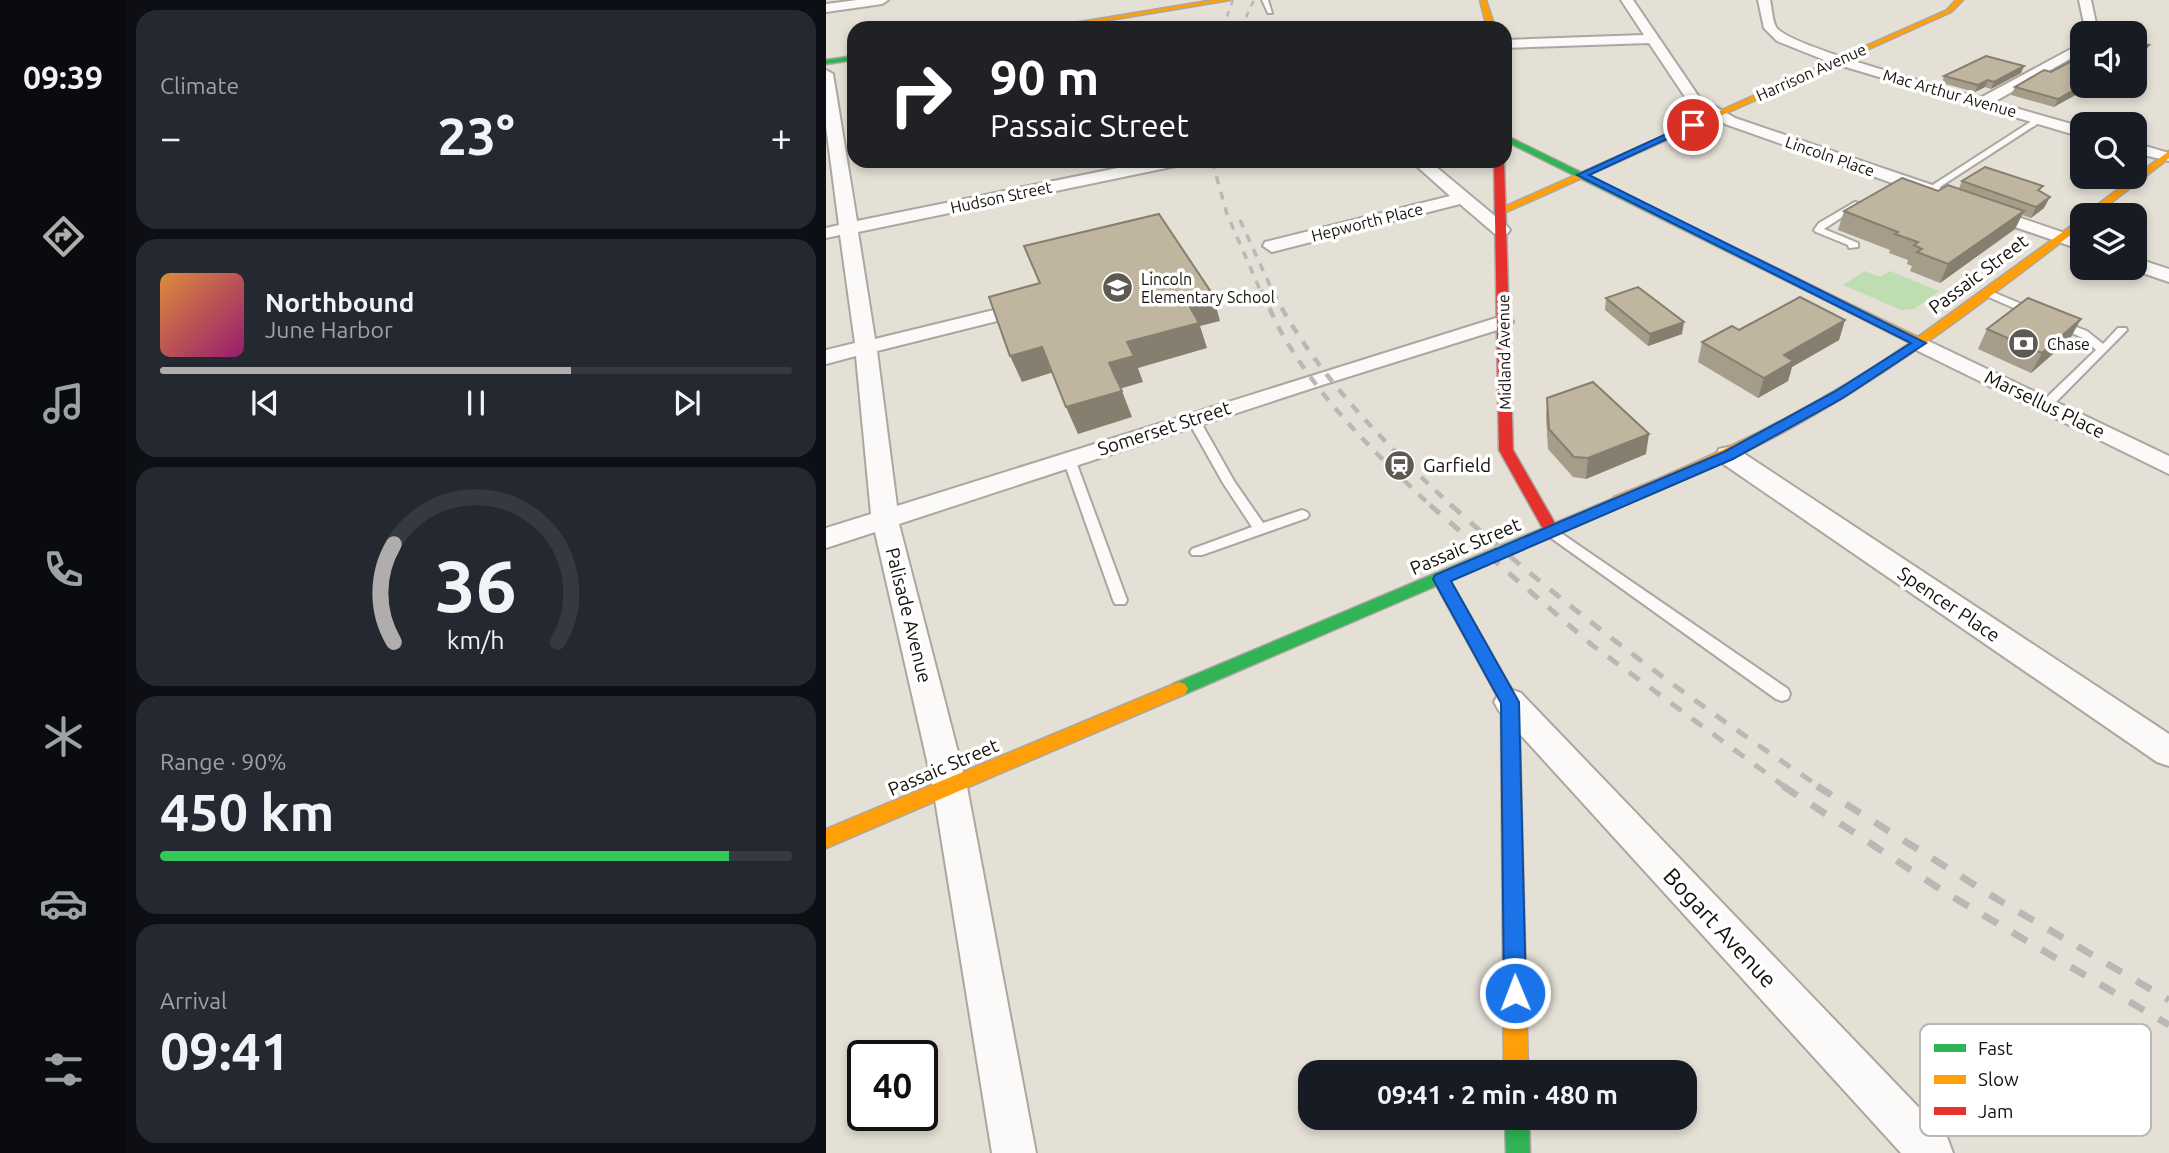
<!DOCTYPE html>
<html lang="en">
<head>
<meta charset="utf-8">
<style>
	:root { --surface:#171b24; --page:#242831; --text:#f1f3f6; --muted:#9ea1a6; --line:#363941; --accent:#afaead }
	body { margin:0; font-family:Ubuntu,sans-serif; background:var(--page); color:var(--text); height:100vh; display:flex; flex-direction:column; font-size:26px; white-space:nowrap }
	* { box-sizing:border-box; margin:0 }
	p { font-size:23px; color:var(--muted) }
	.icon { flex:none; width:38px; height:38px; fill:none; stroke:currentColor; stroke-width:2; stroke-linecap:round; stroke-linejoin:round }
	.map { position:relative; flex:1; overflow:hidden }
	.drawer { display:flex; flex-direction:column; gap:10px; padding:10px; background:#0d0f14; width:700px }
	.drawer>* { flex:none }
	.top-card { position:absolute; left:21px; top:21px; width:665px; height:147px; border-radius:21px; box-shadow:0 4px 10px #0003; background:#202124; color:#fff; overflow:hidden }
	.controls { position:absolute; left:1244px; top:21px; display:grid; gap:14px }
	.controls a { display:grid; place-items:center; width:77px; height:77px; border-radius:14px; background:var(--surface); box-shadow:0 4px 10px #0003; font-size:35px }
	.speed { position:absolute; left:21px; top:1040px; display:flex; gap:14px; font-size:35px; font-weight:700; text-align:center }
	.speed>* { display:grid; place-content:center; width:91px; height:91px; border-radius:50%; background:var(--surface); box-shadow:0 4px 10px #0003; line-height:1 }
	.speed .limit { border:4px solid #111; border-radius:10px; background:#fff; color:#111 }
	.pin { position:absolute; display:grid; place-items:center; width:60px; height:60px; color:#fff; margin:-30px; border:4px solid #fff; border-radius:50%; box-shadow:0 2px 7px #0007 }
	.me { position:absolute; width:77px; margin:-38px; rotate:359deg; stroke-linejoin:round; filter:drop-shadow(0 0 5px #0008) }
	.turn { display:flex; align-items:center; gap:24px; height:147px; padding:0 28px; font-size:32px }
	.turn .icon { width:91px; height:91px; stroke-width:2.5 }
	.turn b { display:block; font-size:49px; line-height:60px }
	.big { font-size:52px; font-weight:600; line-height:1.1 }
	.drawer .card { flex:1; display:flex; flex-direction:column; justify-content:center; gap:10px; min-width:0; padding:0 24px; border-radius:21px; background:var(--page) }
	.drawer .dial { align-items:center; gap:0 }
	.dial svg { height:182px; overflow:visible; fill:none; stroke:var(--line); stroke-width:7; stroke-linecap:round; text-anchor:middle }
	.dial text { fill:var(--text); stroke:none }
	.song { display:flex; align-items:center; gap:21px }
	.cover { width:84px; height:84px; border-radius:10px; background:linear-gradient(135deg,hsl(30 70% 55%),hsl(320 70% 35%)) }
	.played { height:7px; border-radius:4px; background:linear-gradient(90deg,var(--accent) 65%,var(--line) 65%) }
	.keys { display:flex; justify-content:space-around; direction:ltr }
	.heat { display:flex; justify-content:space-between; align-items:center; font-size:38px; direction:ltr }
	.charge { height:10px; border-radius:5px; background:linear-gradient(90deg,#34c759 90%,var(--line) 0) }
	.trip { position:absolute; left:472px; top:1060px; width:399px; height:70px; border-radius:21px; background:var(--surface); box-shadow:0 4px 10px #0003; font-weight:600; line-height:70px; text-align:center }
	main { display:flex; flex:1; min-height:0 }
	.tabs { display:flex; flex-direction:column; width:126px; justify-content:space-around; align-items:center; background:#090b0e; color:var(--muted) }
	.tabs .icon { width:49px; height:49px }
	.tabs .on { color:var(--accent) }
	.tabs b { font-size:32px; color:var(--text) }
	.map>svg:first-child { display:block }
</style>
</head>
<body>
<main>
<nav class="tabs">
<b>09:39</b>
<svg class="icon on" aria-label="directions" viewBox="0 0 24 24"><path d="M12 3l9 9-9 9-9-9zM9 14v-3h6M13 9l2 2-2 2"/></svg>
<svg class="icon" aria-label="music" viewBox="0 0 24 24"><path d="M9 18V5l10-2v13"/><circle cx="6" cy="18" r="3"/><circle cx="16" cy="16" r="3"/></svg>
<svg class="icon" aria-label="phone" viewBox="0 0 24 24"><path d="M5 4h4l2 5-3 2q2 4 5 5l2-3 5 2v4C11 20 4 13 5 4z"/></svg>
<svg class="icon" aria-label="climate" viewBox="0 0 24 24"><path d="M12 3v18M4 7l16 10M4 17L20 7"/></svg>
<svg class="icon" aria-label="car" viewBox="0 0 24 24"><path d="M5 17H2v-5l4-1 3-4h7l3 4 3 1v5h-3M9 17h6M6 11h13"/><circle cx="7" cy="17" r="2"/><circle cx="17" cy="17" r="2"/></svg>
<svg class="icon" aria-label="filters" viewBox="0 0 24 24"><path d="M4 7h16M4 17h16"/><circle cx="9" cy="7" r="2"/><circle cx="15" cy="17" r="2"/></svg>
</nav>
<section class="drawer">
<div class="card"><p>Climate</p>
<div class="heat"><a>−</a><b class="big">23°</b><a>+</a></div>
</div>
<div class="card">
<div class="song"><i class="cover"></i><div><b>Northbound</b><p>June Harbor</p></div></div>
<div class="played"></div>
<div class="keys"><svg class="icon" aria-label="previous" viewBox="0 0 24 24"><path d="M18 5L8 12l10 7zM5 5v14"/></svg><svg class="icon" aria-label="pause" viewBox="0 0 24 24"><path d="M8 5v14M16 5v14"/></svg><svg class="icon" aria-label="next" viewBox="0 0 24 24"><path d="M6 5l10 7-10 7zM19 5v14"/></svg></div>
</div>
<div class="card dial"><svg viewBox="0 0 100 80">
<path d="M14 69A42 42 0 1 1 86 69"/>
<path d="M14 69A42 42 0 0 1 14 26" stroke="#afaead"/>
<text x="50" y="56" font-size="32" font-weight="700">36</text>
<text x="50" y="72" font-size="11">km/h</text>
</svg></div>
<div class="card"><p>Range · 90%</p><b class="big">450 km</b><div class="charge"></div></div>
<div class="card"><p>Arrival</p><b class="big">09:41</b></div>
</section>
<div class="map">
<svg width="1343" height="1153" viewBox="0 0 1343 1153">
	<rect width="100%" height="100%" fill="#e5e0d6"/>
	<path fill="#beddb0" d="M 1039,271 L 1054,277 L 1064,271 L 1113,291 L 1088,309 L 1075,310 L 1017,285 Z"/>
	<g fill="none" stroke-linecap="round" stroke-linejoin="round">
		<defs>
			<path id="lane" d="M 436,0 L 442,0 L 446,13 L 442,13 Z
				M 1212,117 L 1219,119 L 1106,192 L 1099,190 Z
				M 1029,202 L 1036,204 L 998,229 L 1032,243 L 1032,247 L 1023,248 L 1022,245 L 990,232 L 988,230 L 993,223 Z
				M 1162,290 L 1205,308 L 1206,310 L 1197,312 L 1158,295 L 1158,291 Z
				M 1232,320 L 1261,331 L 1277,344 L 1292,328 L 1300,328 L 1301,330 L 1224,408 L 1220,409 L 1214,405 L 1216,402 L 1270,350 L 1259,339 L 1228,325 L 1228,321 Z
				M 367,415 L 373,419 L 408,481 L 437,523 L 476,510 L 481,512 L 483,515 L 481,518 L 376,555 L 366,555 L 364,552 L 366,549 L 426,527 L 397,483 L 361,419 Z
				M 243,455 L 249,459 L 301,600 L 299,604 L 289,604 L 287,600 L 237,459 Z
				M 726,527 L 962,689 L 964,694 L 962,699 L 956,701 L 950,699 L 721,535 L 719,532 L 721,529 Z"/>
			<path id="street" d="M 31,0 L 62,0 L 56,4 L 0,12 L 0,4 Z
				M 795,0 L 807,0 L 873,97 L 909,118 L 1115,188 L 1118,192 L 1115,196 L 1103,196 L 899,124 L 863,103 L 823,43 L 679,48 L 679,40 L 818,35 Z
				M 932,0 L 944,0 C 946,7 946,20 950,27 C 962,47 1123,88 1154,98 L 1256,43 L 1256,52 L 1168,102 L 1256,127 L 1256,137 L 1006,63 L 951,41 L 938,28 Z
				M 1253,0 L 1265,0 L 1272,33 L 1260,33 Z
				M 0,70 L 7,74 L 31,221 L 326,161 L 358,161 L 350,166 L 32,232 L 49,339 L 172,309 L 179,311 L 182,315 L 179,319 L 51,351 L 71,506 L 670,318 L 684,318 L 687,322 L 684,326 L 496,385 L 73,524 L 141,787 L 210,1153 L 166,1153 L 107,787 L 49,532 L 0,548 L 0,528 L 45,514 L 30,356 L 0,364 L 0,350 L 29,343 L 14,235 L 0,238 L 0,228 L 13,225 L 0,126 Z
				M 1309,143 L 1343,153 L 1343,161 L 1309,153 Z
				M 585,161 L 603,161 L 681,226 L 684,230 L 681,234 L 669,234 L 634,204 L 446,252 L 437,246 L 439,242 L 624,196 Z
				M 1157,205 L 1256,239 L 1256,250 L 1151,214 L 1148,210 Z
				M 1309,258 L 1343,269 L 1343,282 L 1302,268 L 1309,268 Z
				M 1094,337 L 1343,456 L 1343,474 L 1086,348 L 1083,343 L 1086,338 Z
				M 902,447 L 911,449 L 1343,734 L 1343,766 L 1331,762 L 893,461 L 890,455 L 893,449 Z
				M 684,689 L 695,693 L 1121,1137 L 1127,1153 L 1075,1153 L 673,711 L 668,702 L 673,693 Z"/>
			<path id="fast" d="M 28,56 L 28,60 L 0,64 L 0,60 Z
				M 679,135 L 1005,295 L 1007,297 L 997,299 L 679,141 Z
				M 793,496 L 798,497 L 800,501 L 798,505 L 359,694 L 353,696 L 347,694 L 344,689 L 347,684 Z
				M 679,1118 L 703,1118 L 704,1153 L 680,1153 Z"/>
			<path id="slow" d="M 388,0 L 404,0 L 235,28 L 218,28 Z
				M 654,0 L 660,0 L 669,28 L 661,28 Z
				M 1130,0 L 1137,0 L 1125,12 L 678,213 L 669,211 L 1121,10 Z
				M 1343,151 L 1343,158 L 1269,215 L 1258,215 Z
				M 1256,218 L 1256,226 C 1159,301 1062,376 954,434 C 903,461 851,483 798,505 L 788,505 L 786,501 L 788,497 C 892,455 992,407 1084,343 L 997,299 L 997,295 L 1005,295 L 1092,337 Z
				M 615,573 L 621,575 L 693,702 L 702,1073 L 678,1073 L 675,703 L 607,579 Z
				M 353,682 L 359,684 L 362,689 L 359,694 L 0,848 L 0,829 Z"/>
			<path id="jam" d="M 668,161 L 678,161 L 687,450 L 734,532 L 726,537 L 721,536 L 673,450 Z"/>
		</defs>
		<use href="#lane" stroke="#aba7a0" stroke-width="4"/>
		<use href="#street" stroke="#aba7a0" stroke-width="4"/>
		<use href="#fast" stroke="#aba7a0" stroke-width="3"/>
		<use href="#slow" stroke="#aba7a0" stroke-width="3"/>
		<use href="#jam" stroke="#aba7a0" stroke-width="3"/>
		<use href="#lane" fill="#fbfaf9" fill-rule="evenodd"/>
		<use href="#street" fill="#fbfaf9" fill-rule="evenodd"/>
		<use href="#fast" fill="#30b455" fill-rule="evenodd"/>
		<use href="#slow" fill="#ff9f0a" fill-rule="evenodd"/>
		<use href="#jam" fill="#e5322d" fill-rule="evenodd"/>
		<path stroke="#b9b8b6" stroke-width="2.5" stroke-dasharray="6 6" stroke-linecap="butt" d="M 397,28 L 407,0
			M 415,28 L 428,0"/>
		<path stroke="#b9b8b6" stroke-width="3.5" stroke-dasharray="8 8" stroke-linecap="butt" d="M 386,161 L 401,214 L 435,292
			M 414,220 L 447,292"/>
		<path stroke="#b9b8b6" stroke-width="4.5" stroke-dasharray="10 10" stroke-linecap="butt" d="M 435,290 C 443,307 451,326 461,342 C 499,405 553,457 606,507
			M 446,290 C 489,374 558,443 627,507"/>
		<path stroke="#b9b8b6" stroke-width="5" stroke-dasharray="13 13" stroke-linecap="butt" d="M 604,505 L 766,645 L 959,787
			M 625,505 C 741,609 865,701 994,787"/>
		<path stroke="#b9b8b6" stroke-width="7" stroke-dasharray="17 17" stroke-linecap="butt" d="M 957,786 L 1120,893 L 1343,1025
			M 991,786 L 1171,899 L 1343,1000"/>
	</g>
	<path fill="#a59c89" d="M 1255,56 L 1228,107 L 1185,95 L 1189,87 L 1225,72 Z
		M 1198,66 L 1195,73 L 1165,89 L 1159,87 L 1149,92 L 1116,83 L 1118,76 Z
		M 1136,181 L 1215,191 L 1218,208 L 1205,218 L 1196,215 L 1189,229 L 1114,283 L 1084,271 L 1086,266 L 1081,264 L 1082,260 L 1063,253 L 1064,250 L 1012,230 L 1018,211 L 1112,191 L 1133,188 Z
		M 780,298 L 856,334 L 822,346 L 779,310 Z
		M 1019,320 L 1013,340 L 966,367 L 962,381 L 932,398 L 872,362 L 876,342 L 913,330 Z
		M 1161,329 L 1244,339 L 1205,373 L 1152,349 Z
		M 721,398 L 820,454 L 760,479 L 747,477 L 722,449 L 720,418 Z"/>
	<path fill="#867f6f" d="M 1323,45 L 1319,53 L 1309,59 L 1309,54 Z
		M 1198,66 L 1195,73 L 1165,89 L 1168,82 Z
		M 1162,80 L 1159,87 L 1149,92 L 1152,85 Z
		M 1256,86 L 1266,86 L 1228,107 L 1232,99 Z
		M 1224,197 L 1218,208 L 1205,218 L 1210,207 Z
		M 1198,211 L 1189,229 L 1114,283 L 1122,264 Z
		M 387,295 L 394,321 L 374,326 L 381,348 L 312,368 L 317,382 L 293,389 L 283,363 L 301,342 L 361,302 Z
		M 1255,319 L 1244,339 L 1205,373 L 1216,353 Z
		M 1019,320 L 1013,340 L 966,367 L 962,381 L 932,398 L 938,378 L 958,355 Z
		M 858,322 L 856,334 L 822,346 L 824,334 Z
		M 216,347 L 228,372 L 196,382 L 184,356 Z
		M 296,391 L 306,417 L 252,434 L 240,407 Z
		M 823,434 L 820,454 L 760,479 L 762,458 Z"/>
	<path fill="#c0b59f" stroke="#867f6f" stroke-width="2" d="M 1309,42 L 1323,45 L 1309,54 Z
		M 1160,56 L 1198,66 L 1168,82 L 1162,80 L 1152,85 L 1118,76 Z
		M 1255,56 L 1256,57 L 1256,85 L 1232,99 L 1189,87 L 1218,70 L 1225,72 Z
		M 1159,167 L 1217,186 L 1212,190 L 1224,197 L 1210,207 L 1136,181 Z
		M 1076,178 L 1112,191 L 1122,185 L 1198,211 L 1122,264 L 1091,252 L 1096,249 L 1088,245 L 1092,242 L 1069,234 L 1072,232 L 1018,211 Z
		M 333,214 L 387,295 L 361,302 L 373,323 L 301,342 L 308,356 L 283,363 L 296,391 L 240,407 L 216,347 L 184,356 L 163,297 L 214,283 L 198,246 Z
		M 812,287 L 858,322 L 824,334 L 780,298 Z
		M 974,297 L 1019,320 L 958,355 L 967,361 L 938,378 L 876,342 L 906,326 L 913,330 Z
		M 1202,298 L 1255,319 L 1216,353 L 1161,329 Z
		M 767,382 L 823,434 L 762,458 L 748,457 L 723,429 L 721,398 Z"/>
	<path fill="#1a73e8" stroke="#114b97" stroke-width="2" d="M 864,123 L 871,125 L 763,175 L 1100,343 L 1017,398 L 907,459 L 625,581 L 693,702 L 700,993 L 697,1001 L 689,1005 L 681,1001 L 678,993 L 675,703 L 607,579 L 609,575 L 898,452 L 1008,392 L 1085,343 L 751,175 Z"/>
	<defs>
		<symbol id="school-disc" viewBox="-11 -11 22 22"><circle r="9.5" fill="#5e5a53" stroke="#fff"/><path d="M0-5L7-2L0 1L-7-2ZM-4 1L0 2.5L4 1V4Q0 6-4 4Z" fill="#fff"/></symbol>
		<symbol id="bank-disc" viewBox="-11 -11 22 22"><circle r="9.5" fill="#5e5a53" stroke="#fff"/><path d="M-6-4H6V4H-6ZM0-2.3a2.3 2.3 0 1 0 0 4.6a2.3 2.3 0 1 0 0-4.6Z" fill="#fff"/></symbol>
		<symbol id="station-disc" viewBox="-11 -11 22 22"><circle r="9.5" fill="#5e5a53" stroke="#fff"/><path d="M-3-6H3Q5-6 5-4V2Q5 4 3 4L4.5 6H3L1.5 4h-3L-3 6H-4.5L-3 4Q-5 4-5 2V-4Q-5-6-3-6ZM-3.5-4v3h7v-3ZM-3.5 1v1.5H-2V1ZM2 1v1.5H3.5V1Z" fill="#fff"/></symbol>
	</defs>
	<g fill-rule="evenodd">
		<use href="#school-disc" x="274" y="270" width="35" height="35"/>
		<use href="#bank-disc" x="1180" y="326" width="35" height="35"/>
		<use href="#station-disc" x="556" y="448" width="35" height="35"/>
	</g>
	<g text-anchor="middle" stroke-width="7" stroke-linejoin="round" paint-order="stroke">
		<g font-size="16" fill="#15120c" stroke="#fff">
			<text transform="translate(985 72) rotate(-24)" y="6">Harrison Avenue</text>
			<text transform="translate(1124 93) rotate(16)" y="6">Mac Arthur Avenue</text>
			<text transform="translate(1004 156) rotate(19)" y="6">Lincoln Place</text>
			<text transform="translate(175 197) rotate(-12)" y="6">Hudson Street</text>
			<text transform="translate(541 222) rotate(-14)" y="6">Hepworth Place</text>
			<text transform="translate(678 352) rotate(-91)" y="6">Midland Avenue</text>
		</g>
		<g font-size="16" fill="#15120c" stroke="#fff" text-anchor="start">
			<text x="315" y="285">Lincoln<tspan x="315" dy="18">Elementary School</tspan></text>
			<text x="1221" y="350">Chase</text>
		</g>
		<g font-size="19" fill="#15120c" stroke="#fff">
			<text transform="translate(1152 274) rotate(-37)" y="7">Passaic Street</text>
			<text transform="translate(1219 404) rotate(26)" y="7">Marsellus Place</text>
			<text transform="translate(338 428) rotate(-18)" y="7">Somerset Street</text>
			<text transform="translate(639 546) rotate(-23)" y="7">Passaic Street</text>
			<text transform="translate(1123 604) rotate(34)" y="7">Spencer Place</text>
			<text transform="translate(83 615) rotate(76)" y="7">Palisade Avenue</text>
			<text transform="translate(117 767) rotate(-23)" y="7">Passaic Street</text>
		</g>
		<g font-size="19" fill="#15120c" stroke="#fff" text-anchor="start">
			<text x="597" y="472">Garfield</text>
		</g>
		<g font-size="23" fill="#15120c" stroke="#fff">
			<text transform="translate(894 928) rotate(47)" y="8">Bogart Avenue</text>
		</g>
	</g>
	<rect x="1094" y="1024" width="231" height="112" rx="10" fill="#fff" stroke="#b9b8b6" stroke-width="2"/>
	<rect x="1108" y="1044" width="32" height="8" fill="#30b455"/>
	<rect x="1108" y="1075" width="32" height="9" fill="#ff9f0a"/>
	<rect x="1108" y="1107" width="32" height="8" fill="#e5322d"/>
	<g font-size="19" fill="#15120c">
		<text x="1152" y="1055">Fast</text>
		<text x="1152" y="1086">Slow</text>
		<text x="1152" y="1118">Jam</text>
	</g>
</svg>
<div class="controls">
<a><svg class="icon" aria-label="sound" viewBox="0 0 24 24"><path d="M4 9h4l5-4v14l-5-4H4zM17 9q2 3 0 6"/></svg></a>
<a><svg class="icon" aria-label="search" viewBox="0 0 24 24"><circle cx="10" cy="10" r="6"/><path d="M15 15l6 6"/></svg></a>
<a><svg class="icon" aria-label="layers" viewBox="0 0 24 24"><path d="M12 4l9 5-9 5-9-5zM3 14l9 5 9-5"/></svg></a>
</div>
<div class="speed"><div class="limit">40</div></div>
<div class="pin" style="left:867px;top:125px;background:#d93025"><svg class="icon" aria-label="arrive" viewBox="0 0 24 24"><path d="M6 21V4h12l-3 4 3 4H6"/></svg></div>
<svg class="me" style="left:689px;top:993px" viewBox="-20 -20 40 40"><circle r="17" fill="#1a73e8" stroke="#fff" stroke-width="3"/><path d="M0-11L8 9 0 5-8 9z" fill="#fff"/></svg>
<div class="trip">09:41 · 2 min · 480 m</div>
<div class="top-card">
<div class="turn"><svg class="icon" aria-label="right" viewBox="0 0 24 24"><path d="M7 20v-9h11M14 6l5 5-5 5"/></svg><div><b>90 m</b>Passaic Street</div></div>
</div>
</div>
</main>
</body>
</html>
